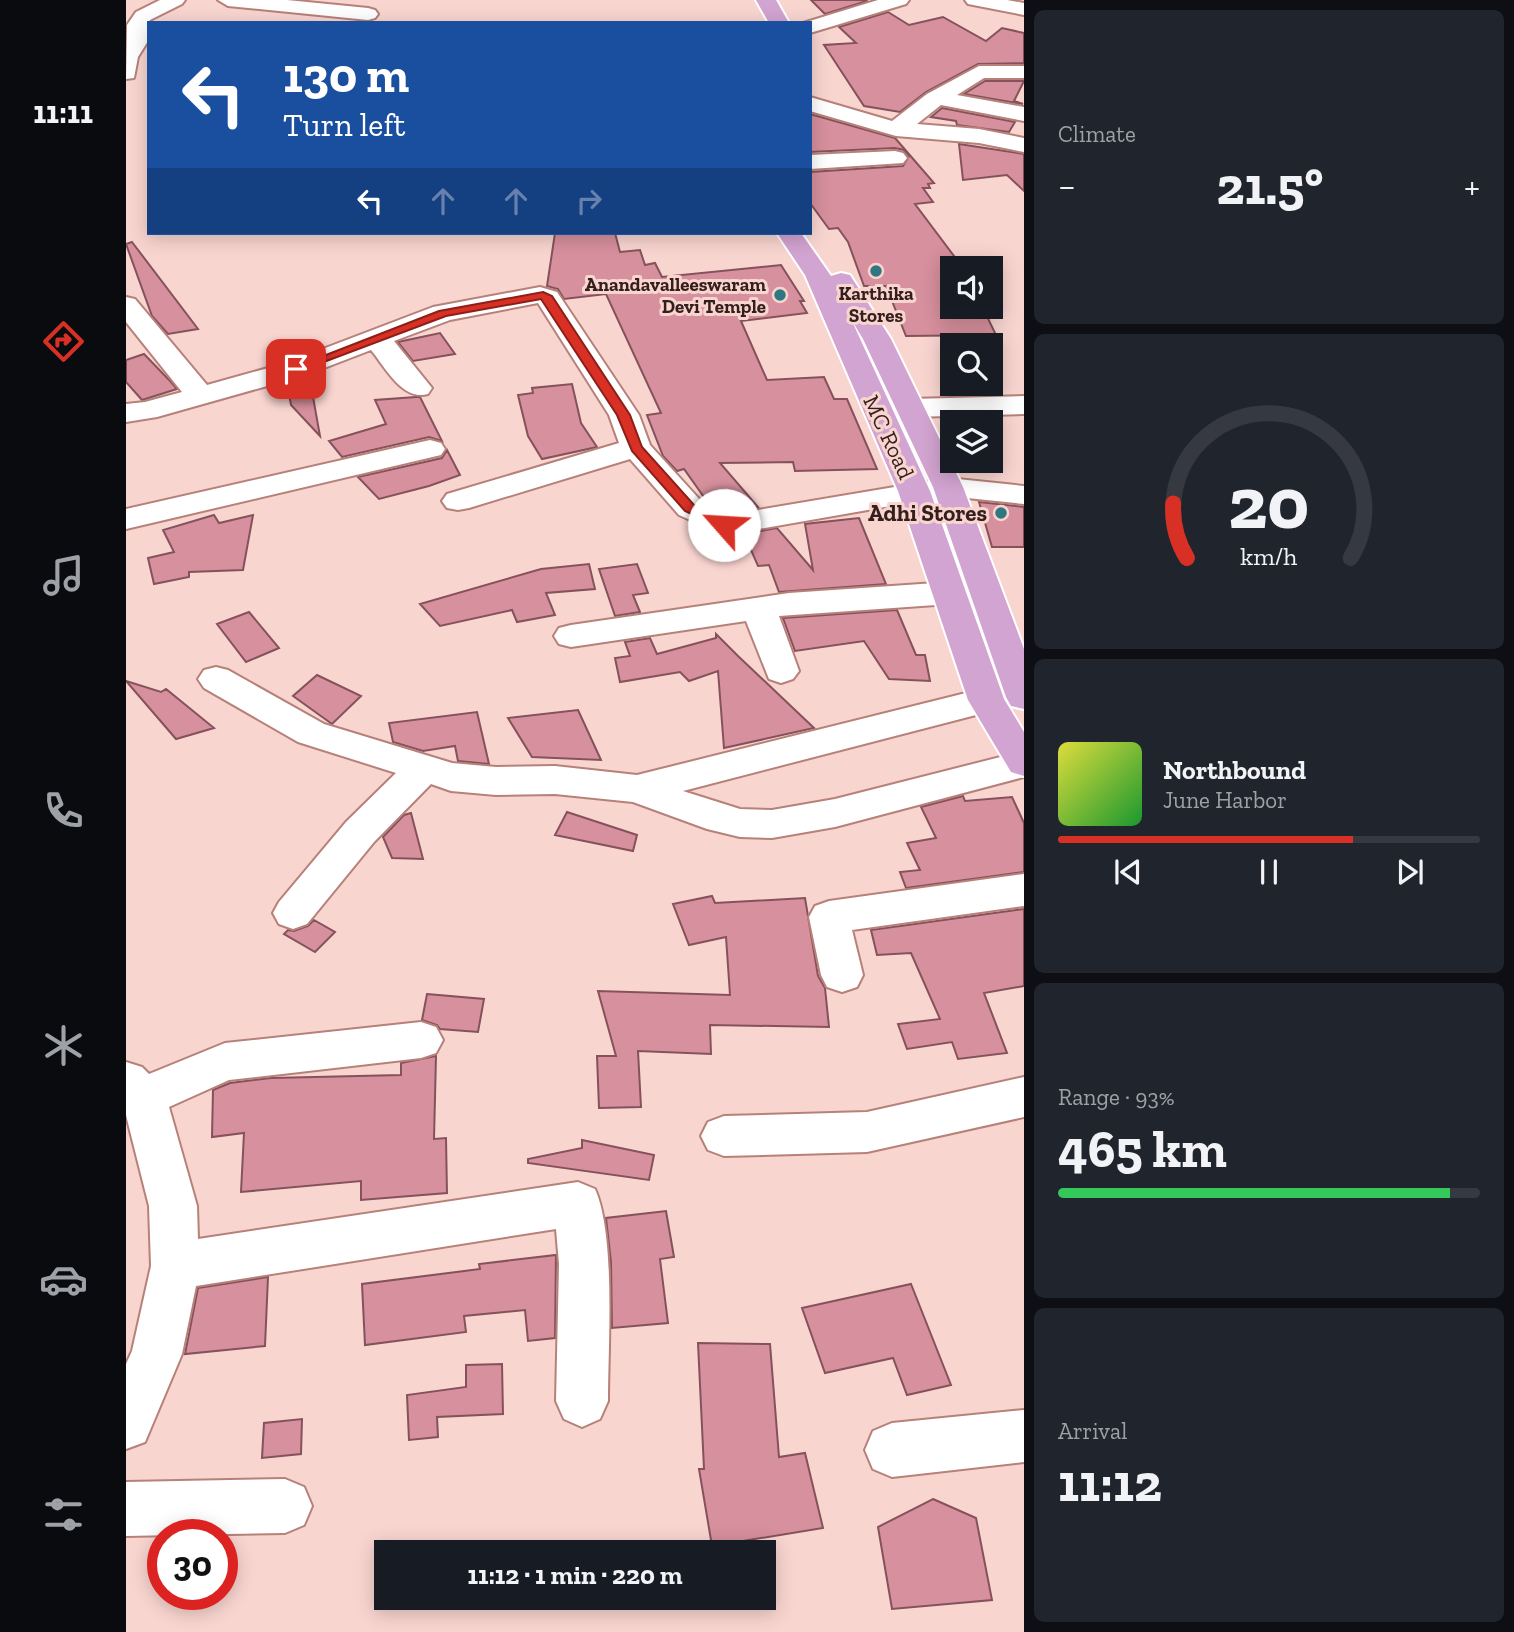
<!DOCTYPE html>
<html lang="en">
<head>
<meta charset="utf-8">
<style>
	:root { --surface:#171b24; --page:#20242c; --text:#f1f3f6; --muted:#9ea1a6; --line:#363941; --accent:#d93025 }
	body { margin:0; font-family:"Zilla Slab",serif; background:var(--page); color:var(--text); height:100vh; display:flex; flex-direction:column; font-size:26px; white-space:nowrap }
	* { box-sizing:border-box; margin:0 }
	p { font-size:23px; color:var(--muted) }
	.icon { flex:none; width:38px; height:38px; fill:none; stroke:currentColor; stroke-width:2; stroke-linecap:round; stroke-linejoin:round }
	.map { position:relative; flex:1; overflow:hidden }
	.drawer { display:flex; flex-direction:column; gap:10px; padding:10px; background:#0d0f14; width:490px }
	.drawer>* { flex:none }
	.banner { position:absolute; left:21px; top:21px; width:665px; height:214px; border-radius:0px; box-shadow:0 4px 18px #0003; background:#1a4fa0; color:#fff; overflow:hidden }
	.buttons { position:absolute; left:814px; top:256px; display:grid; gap:14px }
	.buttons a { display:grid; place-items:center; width:63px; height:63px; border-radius:0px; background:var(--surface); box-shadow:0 4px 18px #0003; font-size:35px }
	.speed { position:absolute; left:21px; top:1519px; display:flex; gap:14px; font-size:35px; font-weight:700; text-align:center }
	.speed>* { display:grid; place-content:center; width:91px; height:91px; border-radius:50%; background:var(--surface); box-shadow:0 4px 18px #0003; line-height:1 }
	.speed .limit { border:10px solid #d22; background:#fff; color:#111 }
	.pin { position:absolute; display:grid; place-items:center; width:60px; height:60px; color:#fff; margin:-30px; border-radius:14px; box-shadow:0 4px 10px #0006 }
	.me { position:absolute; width:77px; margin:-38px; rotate:296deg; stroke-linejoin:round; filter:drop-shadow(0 0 5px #0008) }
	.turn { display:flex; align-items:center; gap:24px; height:147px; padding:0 21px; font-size:32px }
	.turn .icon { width:91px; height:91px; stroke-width:2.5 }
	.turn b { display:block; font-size:49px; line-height:60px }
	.lanes { display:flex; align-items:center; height:66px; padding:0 21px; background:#0003; justify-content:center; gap:35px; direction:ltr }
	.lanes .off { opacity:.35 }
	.big { font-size:52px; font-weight:700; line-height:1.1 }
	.drawer .tile { flex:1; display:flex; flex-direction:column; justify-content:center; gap:10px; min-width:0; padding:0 24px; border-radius:10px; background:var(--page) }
	.drawer .dial { align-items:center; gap:0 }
	.dial svg { height:182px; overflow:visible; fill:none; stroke:var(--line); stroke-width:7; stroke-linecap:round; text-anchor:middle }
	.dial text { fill:var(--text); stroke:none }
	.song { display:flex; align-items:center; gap:21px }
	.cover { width:84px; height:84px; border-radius:10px; background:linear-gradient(135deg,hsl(60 70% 55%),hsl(130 70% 35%)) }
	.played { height:7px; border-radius:4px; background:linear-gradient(90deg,var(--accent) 70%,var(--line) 70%) }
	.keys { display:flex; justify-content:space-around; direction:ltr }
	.heat { display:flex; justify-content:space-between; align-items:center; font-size:38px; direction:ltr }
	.charge { height:10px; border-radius:5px; background:linear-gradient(90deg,#34c759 93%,var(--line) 0) }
	.trip { position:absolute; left:248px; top:1540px; width:402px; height:70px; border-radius:0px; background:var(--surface); box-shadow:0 4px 18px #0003; font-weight:700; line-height:70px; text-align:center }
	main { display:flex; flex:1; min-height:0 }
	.dock { display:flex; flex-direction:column; width:126px; justify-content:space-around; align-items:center; background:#090b0e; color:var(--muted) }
	.dock .icon { width:49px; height:49px }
	.dock .selected { color:var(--accent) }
	.dock b { font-size:32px; color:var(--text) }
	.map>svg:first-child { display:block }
</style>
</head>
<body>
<main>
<nav class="dock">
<b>11:11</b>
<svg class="icon selected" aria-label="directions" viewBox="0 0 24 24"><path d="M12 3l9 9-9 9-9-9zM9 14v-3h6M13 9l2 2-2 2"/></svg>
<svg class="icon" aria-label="music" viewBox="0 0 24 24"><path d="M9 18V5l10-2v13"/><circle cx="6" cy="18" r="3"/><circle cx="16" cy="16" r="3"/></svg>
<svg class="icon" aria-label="phone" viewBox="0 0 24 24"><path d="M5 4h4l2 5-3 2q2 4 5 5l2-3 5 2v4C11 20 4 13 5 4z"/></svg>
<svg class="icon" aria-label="climate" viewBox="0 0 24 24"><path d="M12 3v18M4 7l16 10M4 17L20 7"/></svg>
<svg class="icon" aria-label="car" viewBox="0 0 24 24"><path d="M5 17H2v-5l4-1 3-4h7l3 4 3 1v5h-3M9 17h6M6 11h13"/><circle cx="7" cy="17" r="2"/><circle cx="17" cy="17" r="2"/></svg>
<svg class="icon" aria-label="filters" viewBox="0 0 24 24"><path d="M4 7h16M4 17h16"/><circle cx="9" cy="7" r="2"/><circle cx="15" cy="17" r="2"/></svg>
</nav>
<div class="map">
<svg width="898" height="1632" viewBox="0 0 898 1632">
	<rect width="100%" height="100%" fill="#f9d5d0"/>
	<path fill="#d7909d" stroke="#85525c" stroke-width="2" d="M 685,0 L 740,0 L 741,1 L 699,14 Z
		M 762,12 L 783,25 L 817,17 L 860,41 L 876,28 L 898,33 L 898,63 L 852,64 L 800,92 L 774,112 L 738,106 L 698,45 L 730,43 L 713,27 Z
		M 859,81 L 898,81 L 888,101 L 897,104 L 838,94 Z
		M 816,108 L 889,122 L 883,132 L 831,125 L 830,121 L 805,117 Z
		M 684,114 L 769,138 L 808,183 L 802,184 L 804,188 L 797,188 L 807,202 L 789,204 L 837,268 L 826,268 L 826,306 L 856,306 L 870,335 L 780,336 L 760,286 L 738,286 L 722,242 L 712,228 L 703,229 L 684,203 L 684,172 L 777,166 L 783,156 L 778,150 L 769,148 L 684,152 Z
		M 833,144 L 898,154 L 898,191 L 881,175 L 837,180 Z
		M 429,233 L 489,233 L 494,252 L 514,250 L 519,265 L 529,263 L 536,277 L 655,265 L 678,301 L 674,301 L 681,313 L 615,321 L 641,380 L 698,377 L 708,399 L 721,399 L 751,469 L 669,471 L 667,462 L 594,463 L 632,507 L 602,512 L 580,500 L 558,469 L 551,471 L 537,456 L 521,415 L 535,413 L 480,294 L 438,299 L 432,289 L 421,286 Z
		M 6,242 L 72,329 L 42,334 L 26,316 L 0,244 Z
		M 314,333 L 329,354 L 287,361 L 272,342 Z
		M 18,354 L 45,382 L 51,389 L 16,400 L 0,382 L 0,360 Z
		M 184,380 L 194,436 L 165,405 L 161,383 Z
		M 446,384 L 455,423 L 471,447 L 416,459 L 402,436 L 392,395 L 407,393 L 406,388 Z
		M 290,397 L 294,397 L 316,441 L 303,437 L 216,457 L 203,441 L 260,424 L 249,400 Z
		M 321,450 L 334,475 L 303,486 L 253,499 L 232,477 L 316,458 Z
		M 853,502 L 898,507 L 898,547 L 866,547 Z
		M 88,515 L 93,523 L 127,515 L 117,570 L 63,572 L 63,577 L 28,584 L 22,558 L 48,552 L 37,530 Z
		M 733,518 L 760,584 L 653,592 L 643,565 L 632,566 L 618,534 L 651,528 L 687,570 L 679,524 Z
		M 463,564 L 469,589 L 420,593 L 429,615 L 391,622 L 386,610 L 314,626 L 294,604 L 415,569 Z
		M 511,564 L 522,593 L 507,595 L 514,612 L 489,616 L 473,569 Z
		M 771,610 L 790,655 L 799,655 L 804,681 L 763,679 L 738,641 L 669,651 L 657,618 Z
		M 123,612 L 153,648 L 120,662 L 91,624 Z
		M 590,634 L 612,656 L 688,728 L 598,748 L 592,671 L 563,681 L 554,672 L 494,682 L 489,658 L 504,656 L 499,642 L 524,638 L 531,654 L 590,638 Z
		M 191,675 L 235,696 L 206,724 L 167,696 Z
		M 0,681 L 35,692 L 40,689 L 88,728 L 50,739 Z
		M 452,710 L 475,760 L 406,757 L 382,718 Z
		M 351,712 L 363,764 L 332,761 L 329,746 L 297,751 L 267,742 L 263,723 Z
		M 837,796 L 839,801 L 886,797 L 898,823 L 898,872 L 780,888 L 774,872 L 794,870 L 781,843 L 810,838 L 795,807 Z
		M 441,812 L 511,835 L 507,851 L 429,835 Z
		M 285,813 L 297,859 L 266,858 L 257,837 L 278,815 Z
		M 586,896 L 589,903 L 679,898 L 692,976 L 699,988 L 703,1027 L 584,1025 L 585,1054 L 512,1051 L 515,1107 L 473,1108 L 471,1056 L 490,1056 L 472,991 L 604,995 L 600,937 L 563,945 L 547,904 Z
		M 898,909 L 898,986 L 858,993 L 881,1053 L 832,1059 L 826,1042 L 781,1049 L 772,1024 L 814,1019 L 785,953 L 751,955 L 745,930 Z
		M 188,920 L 209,932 L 189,952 L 158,934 L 162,930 L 168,931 L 182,926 Z
		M 301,994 L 358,999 L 352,1032 L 314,1029 L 311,1025 L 296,1020 Z
		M 310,1056 L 308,1139 L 320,1138 L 321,1193 L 235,1200 L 235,1181 L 115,1192 L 118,1133 L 86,1137 L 87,1090 L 104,1083 L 145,1078 L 275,1075 L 275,1063 Z
		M 456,1140 L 528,1155 L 523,1180 L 402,1163 L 402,1159 L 456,1148 Z
		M 540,1211 L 548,1257 L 534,1259 L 542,1323 L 486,1328 L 485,1262 L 480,1218 Z
		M 430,1255 L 429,1338 L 402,1341 L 399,1310 L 338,1316 L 340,1332 L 239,1345 L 236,1284 L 354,1269 L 353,1264 Z
		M 142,1277 L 139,1346 L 59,1354 L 72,1288 Z
		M 785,1284 L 825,1385 L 781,1395 L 767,1358 L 699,1373 L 676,1308 Z
		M 572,1343 L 644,1344 L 653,1457 L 679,1453 L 697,1528 L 586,1546 L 573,1469 L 578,1469 Z
		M 376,1364 L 377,1414 L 311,1417 L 312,1437 L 283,1440 L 281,1395 L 340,1387 L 340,1365 Z
		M 176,1419 L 175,1454 L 136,1458 L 138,1423 Z
		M 807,1499 L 850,1518 L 866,1600 L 766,1609 L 752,1527 Z"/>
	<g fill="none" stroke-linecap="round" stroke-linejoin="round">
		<defs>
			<path id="minor" d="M 34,0 L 59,0 L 56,4 L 24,20 L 21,25 L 22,41 L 12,57 L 8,78 L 0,79 L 1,25 L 10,12 Z
				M 92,0 L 161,0 L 242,8 L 249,10 L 252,14 L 249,18 L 242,20 L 102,6 Z
				M 752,0 L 783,0 L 780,4 L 684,33 L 684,23 L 677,23 Z
				M 839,0 L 881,0 L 898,3 L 898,15 L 842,4 Z
				M 853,66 L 898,66 L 898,78 L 858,78 L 831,95 L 898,107 L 898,121 L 815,105 L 791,124 L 853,129 L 898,138 L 898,152 L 853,143 L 770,136 L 684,111 L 684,97 L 766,121 L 801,94 Z
				M 769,151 L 777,153 L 781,158 L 777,163 L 684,169 L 684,155 Z
				M 414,287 L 431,292 L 513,415 L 524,445 L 575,501 L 602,515 L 822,478 L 898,486 L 898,504 L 822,496 L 598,535 L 553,515 L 504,459 L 343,508 L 332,510 L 321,508 L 316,501 L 321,494 L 493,443 L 483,415 L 412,303 L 324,320 L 268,341 L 306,388 L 302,394 C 276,401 260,368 245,350 L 180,375 L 31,417 L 0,422 L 0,404 L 19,402 L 56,392 L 0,322 L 0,297 L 9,299 L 81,385 L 160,363 L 307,307 Z
				M 898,396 L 898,414 L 784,417 L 774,414 L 769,408 L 774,402 L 784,399 Z
				M 304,440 L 315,443 L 319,449 L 315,455 L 0,529 L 0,509 Z
				M 824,582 L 836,585 L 841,593 L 836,601 L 824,604 L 653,616 L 673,671 L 667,679 L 655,683 L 643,679 L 620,621 L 445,647 L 433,644 L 428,636 L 433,628 L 445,625 L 663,593 Z
				M 90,667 L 102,670 L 198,724 L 326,763 L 370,767 L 429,766 L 511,775 L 860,688 L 873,691 L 878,700 L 873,709 L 557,791 L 614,809 L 646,810 L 709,799 L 898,751 L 898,777 L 709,827 L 646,838 L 614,837 L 581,829 L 507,802 L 429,794 L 370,795 L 325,791 L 305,784 L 248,842 L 181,924 L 167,929 L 153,924 L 147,913 L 153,902 L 220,822 L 270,773 L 172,742 L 78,688 L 72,679 L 78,670 Z
				M 898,874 L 898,906 L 726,930 L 737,975 L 731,987 L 716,992 L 701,987 L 695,975 L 683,917 L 689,906 L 703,901 Z
				M 295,1022 L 310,1027 L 317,1040 L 310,1053 L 295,1058 L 103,1080 L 43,1107 L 71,1206 L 72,1239 L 452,1182 L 469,1189 C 490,1236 482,1346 482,1401 L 474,1419 L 456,1427 L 438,1419 L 430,1401 L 433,1264 L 430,1229 L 70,1286 L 56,1354 L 19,1442 L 0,1449 L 0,1364 L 6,1351 L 25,1266 L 23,1206 L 0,1115 L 0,1062 L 16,1067 L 23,1074 L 99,1043 Z
				M 898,1077 L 898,1117 L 741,1152 L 598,1156 L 582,1150 L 575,1136 L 582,1122 L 598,1116 L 741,1112 Z
				M 898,1410 L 898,1462 L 766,1477 L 747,1469 L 739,1450 L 747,1431 L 766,1423 Z
				M 159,1479 L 178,1487 L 186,1506 L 178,1525 L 159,1533 L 0,1536 L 0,1482 Z"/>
			<path id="major" d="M 630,0 L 650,0 L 663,23 L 643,23 Z
				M 651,233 L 675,233 L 705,276 L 715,273 L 724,275 L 765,339 L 837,487 L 898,649 L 898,709 L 885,706 L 880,697 L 807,487 L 737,339 L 725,319 L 804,491 L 878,699 L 898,732 L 898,776 L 885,772 L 842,700 L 772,491 L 679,275 Z"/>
		</defs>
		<use href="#minor" stroke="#b7817a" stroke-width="4"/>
		<use href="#major" stroke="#fff" stroke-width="4"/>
		<use href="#minor" fill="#fff" fill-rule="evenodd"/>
		<use href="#major" fill="#d2a4d1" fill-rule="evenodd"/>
	</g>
	<path fill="#d93025" stroke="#8d1f18" stroke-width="2" d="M 417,292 L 426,296 L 504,415 L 516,447 L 568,505 L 603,522 L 603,528 L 594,528 L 559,511 L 506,451 L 491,415 L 415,299 L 320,316 L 174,371 L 164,369 L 313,311 Z"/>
	<g fill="#2f7781" stroke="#f9d5d0" stroke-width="2.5">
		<circle cx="750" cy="271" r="7"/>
		<circle cx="654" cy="295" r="7"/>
		<circle cx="875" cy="513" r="7"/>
	</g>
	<g text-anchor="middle" stroke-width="6" stroke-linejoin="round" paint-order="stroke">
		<g font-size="19" font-weight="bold" fill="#341f1c" stroke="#f9d5d0" text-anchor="end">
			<text x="640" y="291">Anandavalleeswaram<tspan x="640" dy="22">Devi Temple</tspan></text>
			<text x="750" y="300" text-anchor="middle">Karthika<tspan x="750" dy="22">Stores</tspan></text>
		</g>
		<g font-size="23" fill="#341f1c" stroke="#f9d5d0">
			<text transform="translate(763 437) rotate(65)" y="8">MC Road</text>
		</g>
		<g font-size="23" font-weight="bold" fill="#341f1c" stroke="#f9d5d0" text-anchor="end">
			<text x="861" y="521">Adhi Stores</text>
		</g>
	</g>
</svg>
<div class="buttons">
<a><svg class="icon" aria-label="sound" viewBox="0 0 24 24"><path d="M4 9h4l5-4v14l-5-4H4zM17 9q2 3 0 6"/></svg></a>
<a><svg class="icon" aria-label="search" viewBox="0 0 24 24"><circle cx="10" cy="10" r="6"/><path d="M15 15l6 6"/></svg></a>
<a><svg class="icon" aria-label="layers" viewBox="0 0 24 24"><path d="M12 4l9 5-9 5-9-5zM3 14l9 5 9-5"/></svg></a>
</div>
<div class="speed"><div class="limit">30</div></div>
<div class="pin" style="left:170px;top:369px;background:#d93025"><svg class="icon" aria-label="arrive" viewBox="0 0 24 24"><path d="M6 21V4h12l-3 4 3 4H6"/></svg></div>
<svg class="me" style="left:598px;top:525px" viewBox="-20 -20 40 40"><circle r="19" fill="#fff"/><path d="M0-13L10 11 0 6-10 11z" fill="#d93025"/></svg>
<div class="trip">11:12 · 1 min · 220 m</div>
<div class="banner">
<div class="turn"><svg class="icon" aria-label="left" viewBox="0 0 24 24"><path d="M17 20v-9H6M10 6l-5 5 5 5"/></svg><div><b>130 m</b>Turn left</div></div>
<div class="lanes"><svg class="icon" aria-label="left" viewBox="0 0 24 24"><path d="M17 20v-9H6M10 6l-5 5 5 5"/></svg><svg class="icon off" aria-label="ahead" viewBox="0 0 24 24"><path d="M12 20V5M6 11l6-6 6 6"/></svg><svg class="icon off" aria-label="ahead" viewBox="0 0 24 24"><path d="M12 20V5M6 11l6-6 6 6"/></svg><svg class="icon off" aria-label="right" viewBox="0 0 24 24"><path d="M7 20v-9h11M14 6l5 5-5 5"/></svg></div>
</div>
</div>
<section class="drawer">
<div class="tile"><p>Climate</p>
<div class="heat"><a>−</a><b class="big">21.5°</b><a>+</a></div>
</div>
<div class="tile dial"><svg viewBox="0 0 100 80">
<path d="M14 69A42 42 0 1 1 86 69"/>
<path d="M14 69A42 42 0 0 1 8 45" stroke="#d93025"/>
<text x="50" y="56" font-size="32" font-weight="700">20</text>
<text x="50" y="72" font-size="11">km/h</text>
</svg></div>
<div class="tile">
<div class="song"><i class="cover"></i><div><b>Northbound</b><p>June Harbor</p></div></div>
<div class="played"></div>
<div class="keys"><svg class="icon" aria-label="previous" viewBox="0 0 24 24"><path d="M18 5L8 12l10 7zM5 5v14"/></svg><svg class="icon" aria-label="pause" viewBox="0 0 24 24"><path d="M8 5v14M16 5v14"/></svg><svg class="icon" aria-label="next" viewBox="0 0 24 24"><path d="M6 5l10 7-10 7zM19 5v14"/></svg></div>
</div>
<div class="tile"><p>Range · 93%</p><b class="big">465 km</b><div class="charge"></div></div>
<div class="tile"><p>Arrival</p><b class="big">11:12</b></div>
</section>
</main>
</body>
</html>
